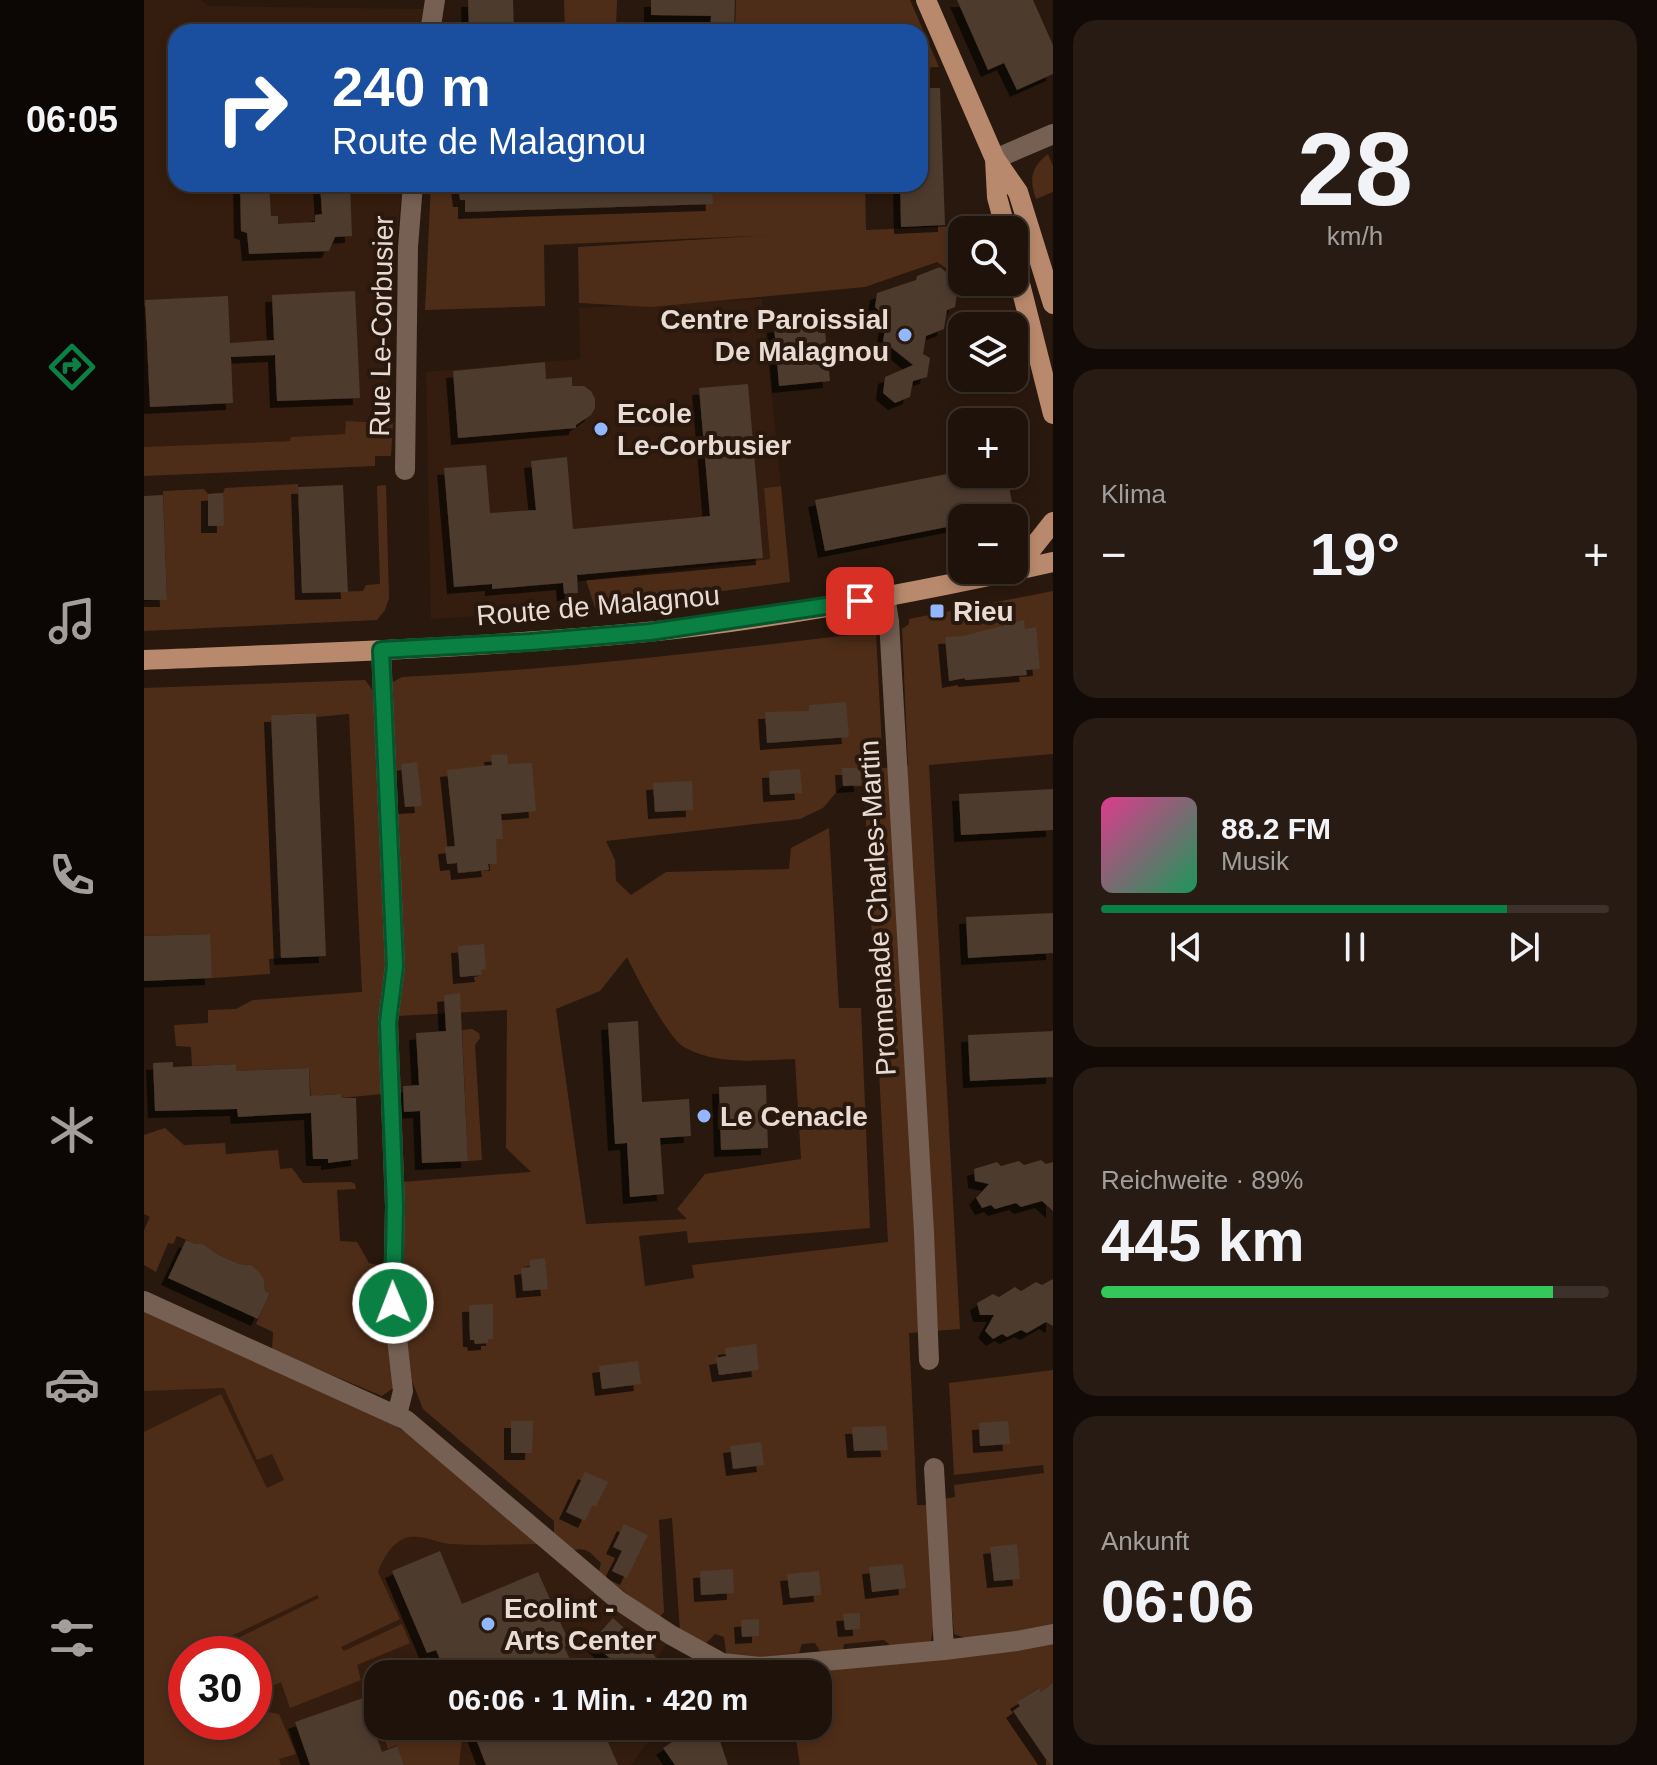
<!DOCTYPE html>
<html lang="de">
<head>
<meta charset="utf-8">
<style>
	:root { --surface:#1f120a; --page:#271b13; --text:#f1f3f6; --muted:#a19e9c; --line:#3c322b; --accent:#0b8043 }
	body { margin:0; font-family:Arial,sans-serif; background:var(--page); color:var(--text); height:100vh; display:flex; flex-direction:column; font-size:30px; white-space:nowrap }
	* { box-sizing:border-box; margin:0 }
	p { font-size:26px; color:var(--muted) }
	.icon { flex:none; width:44px; height:44px; fill:none; stroke:currentColor; stroke-width:2; stroke-linecap:round; stroke-linejoin:round }
	.map { position:relative; flex:1; overflow:hidden }
	.side { display:flex; flex-direction:column; gap:20px; padding:20px; background:#110a06; width:604px }
	.side>* { flex:none }
	.top-card { position:absolute; left:24px; top:24px; width:760px; height:168px; border-radius:24px; box-shadow:0 4px 12px #0003,0 0 0 2px var(--line); background:#1a4fa0; color:#fff; overflow:hidden }
	.tools { position:absolute; left:804px; top:216px; display:grid; gap:16px }
	.tools a { display:grid; place-items:center; width:80px; height:80px; border-radius:16px; background:var(--surface); box-shadow:0 4px 12px #0003,0 0 0 2px var(--line); font-size:40px }
	.speed { position:absolute; left:24px; top:1636px; display:flex; gap:16px; font-size:40px; font-weight:700; text-align:center }
	.speed>* { display:grid; place-content:center; width:104px; height:104px; border-radius:50%; background:var(--surface); box-shadow:0 4px 12px #0003,0 0 0 2px var(--line); line-height:1 }
	.speed .limit { border:12px solid #d22; background:#fff; color:#111 }
	.pin { position:absolute; display:grid; place-items:center; width:68px; height:68px; color:#fff; margin:-34px; border-radius:16px; box-shadow:0 4px 12px #0006 }
	.me { position:absolute; width:88px; margin:-44px; rotate:359deg; stroke-linejoin:round; filter:drop-shadow(0 0 6px #0008) }
	.turn { display:flex; align-items:center; gap:28px; height:168px; padding:0 32px; font-size:36px }
	.turn .icon { width:104px; height:104px; stroke-width:2.5 }
	.turn b { display:block; font-size:56px; line-height:68px }
	.big { font-size:60px; font-weight:700; line-height:1.1 }
	.side .tile { flex:1; display:flex; flex-direction:column; justify-content:center; gap:12px; min-width:0; padding:0 28px; border-radius:24px; background:var(--page) }
	.side .dial { align-items:center; gap:0 }
	.dial b { font-size:104px; line-height:1 }
	.song { display:flex; align-items:center; gap:24px }
	.cover { width:96px; height:96px; border-radius:12px; background:linear-gradient(135deg,hsl(330 70% 55%),hsl(150 70% 35%)) }
	.played { height:8px; border-radius:4px; background:linear-gradient(90deg,var(--accent) 80%,var(--line) 80%) }
	.keys { display:flex; justify-content:space-around; direction:ltr }
	.heat { display:flex; justify-content:space-between; align-items:center; font-size:44px; direction:ltr }
	.charge { height:12px; border-radius:6px; background:linear-gradient(90deg,#34c759 89%,var(--line) 0) }
	.trip { position:absolute; left:220px; top:1660px; width:468px; height:80px; border-radius:24px; background:var(--surface); box-shadow:0 4px 12px #0003,0 0 0 2px var(--line); font-weight:700; line-height:80px; text-align:center }
	main { display:flex; flex:1; min-height:0 }
	.tab-bar { display:flex; flex-direction:column; width:144px; justify-content:space-around; align-items:center; background:#0c0704; color:var(--muted) }
	.tab-bar .icon { width:56px; height:56px }
	.tab-bar .selected { color:var(--accent) }
	.tab-bar b { font-size:36px; color:var(--text) }
	.map>svg:first-child { display:block }
</style>
</head>
<body>
<main>
<nav class="tab-bar">
<b>06:05</b>
<svg class="icon selected" aria-label="directions" viewBox="0 0 24 24"><path d="M12 3l9 9-9 9-9-9zM9 14v-3h6M13 9l2 2-2 2"/></svg>
<svg class="icon" aria-label="music" viewBox="0 0 24 24"><path d="M9 18V5l10-2v13"/><circle cx="6" cy="18" r="3"/><circle cx="16" cy="16" r="3"/></svg>
<svg class="icon" aria-label="phone" viewBox="0 0 24 24"><path d="M5 4h4l2 5-3 2q2 4 5 5l2-3 5 2v4C11 20 4 13 5 4z"/></svg>
<svg class="icon" aria-label="climate" viewBox="0 0 24 24"><path d="M12 3v18M4 7l16 10M4 17L20 7"/></svg>
<svg class="icon" aria-label="car" viewBox="0 0 24 24"><path d="M5 17H2v-5l4-1 3-4h7l3 4 3 1v5h-3M9 17h6M6 11h13"/><circle cx="7" cy="17" r="2"/><circle cx="17" cy="17" r="2"/></svg>
<svg class="icon" aria-label="filters" viewBox="0 0 24 24"><path d="M4 7h16M4 17h16"/><circle cx="9" cy="7" r="2"/><circle cx="15" cy="17" r="2"/></svg>
</nav>
<div class="map">
<svg width="909" height="1765" viewBox="0 0 909 1765">
	<defs>
		<filter id="shadow"><feDropShadow dx="-7" dy="7" stdDeviation="0" flood-color="#0009"/></filter>
	</defs>
	<rect width="100%" height="100%" fill="#29180d"/>
	<path fill="#341d0e" fill-rule="evenodd" d="M 0,0 L 57,0 L 65,6 L 279,9 L 276,32 L 32,32 L 32,184 L 259,184 L 249,267 L 243,421 L 203,421 L 202,434 L 147,437 L 147,441 L 0,447 Z
		M 618,299 L 637,486 L 620,488 L 626,559 L 412,583 L 413,611 L 287,619 L 282,372 L 436,359 L 435,308 Z
		M 0,1308 L 264,1432 L 524,1642 L 513,1658 L 532,1674 L 234,1674 L 234,1726 L 516,1726 L 487,1765 L 0,1765 ZM 42,1654 L 110,1654 L 110,1722 L 42,1722 Z"/>
	<path fill="#4e2d18" fill-rule="evenodd" d="M 420,0 L 473,0 L 472,28 L 490,28 L 490,32 L 421,32 Z
		M 592,0 L 766,0 L 795,67 L 776,68 L 776,32 L 591,32 Z
		M 904,154 L 909,166 L 909,192 L 892,199 C 885,179 887,167 904,154 Z
		M 287,184 L 721,184 L 722,230 L 841,225 L 842,230 L 818,230 L 818,279 L 793,262 L 721,287 L 507,307 L 435,303 L 434,247 L 629,235 L 400,245 L 401,306 L 281,310 Z
		M 202,421 L 249,423 L 247,456 L 231,456 L 231,466 L 0,476 L 0,447 L 146,441 L 147,437 L 201,434 Z
		M 154,484 L 159,593 L 219,591 L 222,585 L 236,584 L 233,486 L 242,485 L 245,598 L 241,610 L 233,620 L 0,631 L 0,601 L 23,599 L 19,491 L 60,489 L 64,494 L 79,493 L 81,488 Z
		M 637,486 L 646,582 L 451,608 L 442,580 L 626,559 L 620,488 Z
		M 909,591 L 909,754 L 785,765 L 816,1329 L 765,1333 L 773,1505 L 786,1505 L 791,1617 L 787,1641 L 748,1647 L 740,1640 L 700,1644 L 699,1651 L 677,1653 L 671,1643 L 658,1644 L 655,1653 L 618,1657 L 594,1657 L 582,1653 L 580,1637 L 571,1634 L 561,1644 L 536,1631 L 528,1518 L 515,1520 L 520,1612 L 515,1618 L 455,1572 L 457,1563 C 447,1554 444,1547 429,1550 L 410,1533 L 410,1521 L 279,1409 L 268,1381 L 256,1291 L 257,1182 L 387,1172 L 362,1148 L 363,1010 L 253,1016 L 245,692 L 249,682 L 258,677 C 416,670 574,650 732,632 L 739,768 L 764,766 L 758,629 L 765,624 L 765,619 ZM 720,786 L 744,1242 L 548,1265 L 550,1278 L 501,1286 L 495,1236 L 543,1231 L 544,1243 L 726,1228 L 717,1008 L 695,1008 L 685,828 L 647,848 L 645,869 L 522,872 L 487,895 L 472,881 L 471,860 L 462,841 L 656,819 L 679,808 L 697,787 ZM 483,957 C 492,976 524,1038 540,1047 C 573,1066 615,1060 651,1059 L 657,1159 L 561,1174 L 533,1209 L 543,1219 L 442,1224 L 412,1009 L 456,991 Z
		M 221,680 L 232,695 L 243,953 L 238,1094 L 197,1098 L 196,1094 L 178,1095 L 167,1100 L 165,1068 L 92,1071 L 91,1064 L 48,1066 L 47,1047 L 32,1046 L 30,1025 L 64,1023 L 64,1010 L 92,1009 L 109,1000 L 218,992 L 205,714 L 172,717 L 171,713 L 127,715 L 137,958 L 125,959 L 126,974 L 68,978 L 65,934 L 0,936 L 0,688 Z
		M 328,1029 L 335,1033 L 336,1038 L 331,1045 L 338,1160 L 324,1161 L 318,1030 Z
		M 21,1128 L 40,1145 L 81,1143 L 82,1154 L 134,1150 L 136,1169 L 148,1168 L 159,1183 L 207,1182 L 211,1184 L 212,1189 L 193,1190 L 196,1241 L 213,1242 L 225,1263 L 242,1267 L 252,1386 L 238,1396 L 128,1350 L 129,1332 L 112,1324 L 126,1293 L 121,1291 L 120,1279 L 107,1265 L 95,1264 L 73,1254 L 59,1244 L 52,1244 L 33,1236 L 29,1244 L 24,1243 L 12,1272 L 0,1265 L 0,1230 L 6,1217 L 0,1214 L 0,1135 Z
		M 0,1308 L 230,1412 L 262,1433 L 397,1544 C 368,1544 338,1546 309,1544 C 295,1544 282,1535 266,1537 C 250,1539 239,1558 234,1572 L 256,1619 L 197,1647 L 200,1651 L 258,1624 L 266,1643 L 213,1665 L 217,1680 L 146,1708 L 137,1682 L 112,1694 L 110,1654 L 92,1654 L 86,1642 L 175,1598 L 173,1595 L 50,1654 L 42,1654 L 42,1722 L 110,1722 L 110,1706 L 118,1711 L 135,1714 L 152,1754 L 135,1759 L 137,1765 L 0,1765 L 0,1432 L 77,1394 L 123,1488 L 140,1480 L 128,1454 L 113,1460 L 80,1388 L 0,1391 Z
		M 909,1370 L 909,1627 L 821,1638 L 810,1634 L 799,1499 L 811,1497 L 810,1485 L 900,1473 L 899,1465 L 810,1475 L 805,1383 Z
		M 909,1639 L 909,1693 L 905,1687 L 897,1692 L 894,1688 L 874,1702 L 876,1706 L 869,1711 L 906,1765 L 656,1765 L 650,1726 L 674,1726 L 674,1674 L 648,1674 Z
		M 236,1726 L 316,1726 L 318,1739 L 315,1765 L 260,1765 L 252,1745 L 244,1749 Z"/>
	<path fill="#4d3a2e" filter="url(#shadow)" d="M 324,0 L 369,0 L 370,32 L 325,32 Z
		M 507,0 L 591,0 L 590,32 L 566,32 L 567,16 L 507,15 Z
		M 813,0 L 889,0 L 909,45 L 909,74 L 873,90 L 860,63 L 844,70 Z
		M 776,88 L 796,88 L 801,225 L 757,227 L 756,184 L 776,184 Z
		M 96,184 L 125,184 L 127,216 L 134,216 L 134,224 L 171,222 L 171,215 L 178,214 L 176,184 L 206,184 L 208,236 L 191,237 L 185,251 L 105,254 L 103,233 L 97,231 Z
		M 314,184 L 568,184 L 569,204 L 321,212 L 321,200 L 316,200 Z
		M 796,267 L 815,282 L 811,307 L 803,310 L 800,329 L 782,336 L 779,354 L 786,358 L 783,377 L 769,381 L 766,397 L 751,403 L 739,393 L 741,377 L 769,365 L 739,341 L 743,318 L 731,307 L 733,293 L 772,280 L 773,276 Z
		M 211,291 L 216,398 L 133,401 L 131,355 L 87,357 L 89,403 L 6,407 L 1,300 L 84,296 L 86,343 L 130,340 L 128,295 Z
		M 680,321 L 686,381 L 635,386 L 630,326 Z
		M 401,362 L 402,379 L 428,377 L 428,386 L 440,386 L 447,391 L 451,399 L 451,408 L 447,415 L 432,425 L 432,428 L 314,438 L 309,371 Z
		M 604,384 L 619,558 L 433,575 L 434,593 L 420,594 L 419,583 L 348,589 L 348,584 L 310,587 L 300,468 L 342,465 L 346,513 L 392,510 L 387,461 L 423,457 L 429,529 L 566,516 L 555,388 Z
		M 818,471 L 818,474 L 863,474 L 870,514 L 848,518 L 818,518 L 818,524 L 681,551 L 671,500 Z
		M 199,485 L 204,592 L 158,593 L 154,487 Z
		M 79,493 L 80,526 L 64,526 L 64,494 Z
		M 19,495 L 23,600 L 0,600 L 0,496 Z
		M 880,620 L 881,629 L 892,627 L 896,669 L 882,670 L 883,675 L 821,680 L 821,678 L 805,681 L 801,637 L 819,636 Z
		M 702,702 L 705,737 L 623,743 L 621,712 L 665,711 L 665,705 Z
		M 172,713 L 182,956 L 137,958 L 127,715 Z
		M 363,754 L 364,764 L 388,763 L 392,811 L 357,814 L 359,839 L 352,839 L 353,864 L 344,864 L 345,870 L 314,873 L 313,863 L 303,864 L 301,847 L 311,846 L 303,770 L 348,765 L 347,755 Z
		M 273,762 L 278,806 L 261,807 L 257,764 Z
		M 698,768 L 716,768 L 717,785 L 699,786 Z
		M 656,769 L 658,793 L 626,795 L 625,771 Z
		M 548,781 L 549,810 L 511,812 L 509,783 Z
		M 909,789 L 909,830 L 817,835 L 815,794 Z
		M 909,913 L 909,953 L 824,958 L 822,917 Z
		M 66,934 L 68,978 L 0,981 L 0,936 Z
		M 340,944 L 342,969 L 337,970 L 338,975 L 316,977 L 314,946 Z
		M 316,993 L 324,1161 L 278,1163 L 276,1111 L 260,1112 L 259,1086 L 275,1085 L 272,1033 L 302,1031 L 300,995 Z
		M 494,1021 L 498,1102 L 545,1099 L 547,1136 L 516,1138 L 520,1194 L 486,1197 L 483,1143 L 471,1144 L 464,1023 Z
		M 909,1031 L 909,1077 L 826,1081 L 824,1035 Z
		M 29,1062 L 29,1067 L 92,1064 L 92,1071 L 165,1068 L 166,1096 L 197,1094 L 197,1098 L 212,1098 L 214,1159 L 184,1163 L 184,1159 L 169,1159 L 167,1113 L 94,1117 L 93,1109 L 11,1111 L 9,1063 Z
		M 622,1085 L 624,1148 L 577,1150 L 575,1087 Z
		M 897,1160 L 902,1164 L 909,1162 L 909,1211 L 898,1201 L 877,1207 L 872,1203 L 851,1209 L 847,1205 L 838,1208 L 832,1198 L 845,1184 L 831,1181 L 830,1169 L 853,1162 L 857,1166 L 875,1161 L 880,1165 Z
		M 42,1240 L 52,1244 L 59,1244 L 73,1254 L 95,1264 L 107,1265 L 114,1271 L 120,1279 L 121,1291 L 126,1293 L 114,1319 L 24,1278 Z
		M 401,1258 L 404,1289 L 379,1291 L 377,1268 L 386,1267 L 386,1260 Z
		M 909,1279 L 909,1326 L 902,1322 L 883,1333 L 877,1330 L 863,1337 L 858,1334 L 849,1339 L 841,1331 L 850,1315 L 836,1315 L 833,1303 L 849,1294 L 855,1297 L 871,1287 L 877,1291 L 892,1282 L 898,1285 Z
		M 349,1304 L 349,1339 L 344,1339 L 344,1343 L 331,1344 L 330,1340 L 326,1340 L 325,1305 Z
		M 612,1344 L 615,1370 L 575,1375 L 572,1358 L 582,1356 L 581,1348 Z
		M 494,1361 L 497,1384 L 458,1389 L 455,1366 Z
		M 367,1421 L 389,1421 L 388,1453 L 367,1453 Z
		M 864,1421 L 866,1444 L 836,1446 L 835,1423 Z
		M 742,1426 L 744,1450 L 710,1451 L 708,1427 Z
		M 617,1442 L 620,1465 L 589,1469 L 586,1446 Z
		M 441,1472 L 464,1482 L 452,1506 L 449,1505 L 441,1521 L 422,1512 Z
		M 480,1524 L 504,1535 L 483,1578 L 468,1571 L 478,1551 L 469,1547 Z
		M 873,1544 L 876,1579 L 850,1581 L 846,1547 Z
		M 296,1551 L 318,1604 L 394,1572 L 426,1644 L 420,1647 L 433,1674 L 302,1674 L 292,1650 L 283,1653 L 248,1571 Z
		M 759,1564 L 762,1588 L 728,1592 L 725,1567 Z
		M 589,1569 L 590,1593 L 557,1595 L 556,1571 Z
		M 675,1571 L 677,1595 L 646,1598 L 643,1574 Z
		M 716,1613 L 716,1629 L 701,1630 L 699,1614 Z
		M 469,1618 L 510,1655 L 523,1674 L 484,1674 L 447,1642 Z
		M 615,1619 L 615,1636 L 598,1637 L 597,1620 Z
		M 909,1683 L 909,1765 L 906,1765 L 869,1711 L 876,1706 L 873,1702 L 895,1688 L 897,1692 Z
		M 219,1698 L 238,1752 L 253,1746 L 260,1765 L 166,1765 L 151,1722 Z
		M 327,1726 L 457,1726 L 474,1765 L 342,1765 Z
		M 560,1726 L 571,1726 L 584,1765 L 531,1765 L 519,1748 L 545,1731 Z"/>
	<g fill="none" stroke-linecap="round" stroke-linejoin="round">
		<path stroke="#756053" stroke-width="20" d="M 286,32 L 291,0
			M 851,159 L 909,134
			M 261,470 L 264,247 L 269,184
			M 741,596 L 745,621 L 780,1232 L 785,1360
			M 237,650 L 251,966 L 244,1022 L 251,1206 L 249,1303 L 259,1391 L 253,1415
			M 0,1301 L 262,1420 L 474,1600 L 527,1635 L 578,1663 L 616,1667 L 800,1650 L 873,1641 L 909,1634
			M 790,1468 L 800,1650"/>
		<path stroke="#b9896d" stroke-width="20" d="M 782,0 L 851,159 L 874,192 L 909,304
			M 851,159 L 853,197 L 862,230
			M 870,260 L 909,414
			M 871,570 L 909,522
			M 0,660 C 168,653 336,648 503,632 C 639,618 775,592 909,562"/>
	</g>
	<g fill="none" stroke-linecap="round" stroke-linejoin="round">
		<defs>
			<path id="route" d="M 249,1303 L 251,1206 L 244,1022 L 251,966 L 237,650 L 386,642 L 506,632 L 716,601"/>
		</defs>
		<use href="#route" stroke="#07532c" stroke-width="20"/>
		<use href="#route" stroke="#0b8043" stroke-width="14"/>
	</g>
	<g fill="#92b7fd" stroke="#29180d" stroke-width="3">
		<circle cx="761" cy="335" r="8"/>
		<circle cx="457" cy="429" r="8"/>
		<rect x="785" y="603" width="16" height="16" rx="4"/>
		<circle cx="560" cy="1116" r="8"/>
		<circle cx="344" cy="1624" r="8"/>
	</g>
	<g text-anchor="middle" stroke-width="8" stroke-linejoin="round" paint-order="stroke">
		<g font-size="28" font-weight="bold" fill="#e7dbd3" stroke="#29180d" text-anchor="start">
			<text x="745" y="329" text-anchor="end">Centre Paroissial<tspan x="745" dy="32">De Malagnou</tspan></text>
			<text x="473" y="423">Ecole<tspan x="473" dy="32">Le-Corbusier</tspan></text>
			<text x="809" y="621">Rieu</text>
			<text x="576" y="1126">Le Cenacle</text>
			<text x="360" y="1618">Ecolint -<tspan x="360" dy="32">Arts Center</tspan></text>
		</g>
		<g font-size="28" fill="#e7dbd3" stroke="#29180d">
			<text transform="translate(237 326) rotate(-89)" y="10">Rue Le-Corbusier</text>
			<text transform="translate(454 605) rotate(-5)" y="10">Route de Malagnou</text>
			<text transform="translate(733 908) rotate(-93)" y="10">Promenade Charles-Martin</text>
		</g>
	</g>
</svg>
<div class="tools">
<a><svg class="icon" aria-label="search" viewBox="0 0 24 24"><circle cx="10" cy="10" r="6"/><path d="M15 15l6 6"/></svg></a>
<a><svg class="icon" aria-label="layers" viewBox="0 0 24 24"><path d="M12 4l9 5-9 5-9-5zM3 14l9 5 9-5"/></svg></a>
<a>+</a>
<a>−</a>
</div>
<div class="speed"><div class="limit">30</div></div>
<div class="pin" style="left:716px;top:601px;background:#d93025"><svg class="icon" aria-label="arrive" viewBox="0 0 24 24"><path d="M6 21V4h12l-3 4 3 4H6"/></svg></div>
<svg class="me" style="left:249px;top:1303px" viewBox="-20 -20 40 40"><circle r="17" fill="#0b8043" stroke="#fff" stroke-width="3"/><path d="M0-11L8 9 0 5-8 9z" fill="#fff"/></svg>
<div class="trip">06:06 · 1 Min. · 420 m</div>
<div class="top-card">
<div class="turn"><svg class="icon" aria-label="right" viewBox="0 0 24 24"><path d="M7 20v-9h11M14 6l5 5-5 5"/></svg><div><b>240 m</b>Route de Malagnou</div></div>
</div>
</div>
<section class="side">
<div class="tile dial"><b>28</b><p>km/h</p></div>
<div class="tile"><p>Klima</p>
<div class="heat"><a>−</a><b class="big">19°</b><a>+</a></div>
</div>
<div class="tile">
<div class="song"><i class="cover"></i><div><b>88.2 FM</b><p>Musik</p></div></div>
<div class="played"></div>
<div class="keys"><svg class="icon" aria-label="previous" viewBox="0 0 24 24"><path d="M18 5L8 12l10 7zM5 5v14"/></svg><svg class="icon" aria-label="pause" viewBox="0 0 24 24"><path d="M8 5v14M16 5v14"/></svg><svg class="icon" aria-label="next" viewBox="0 0 24 24"><path d="M6 5l10 7-10 7zM19 5v14"/></svg></div>
</div>
<div class="tile"><p>Reichweite · 89%</p><b class="big">445 km</b><div class="charge"></div></div>
<div class="tile"><p>Ankunft</p><b class="big">06:06</b></div>
</section>
</main>
</body>
</html>
